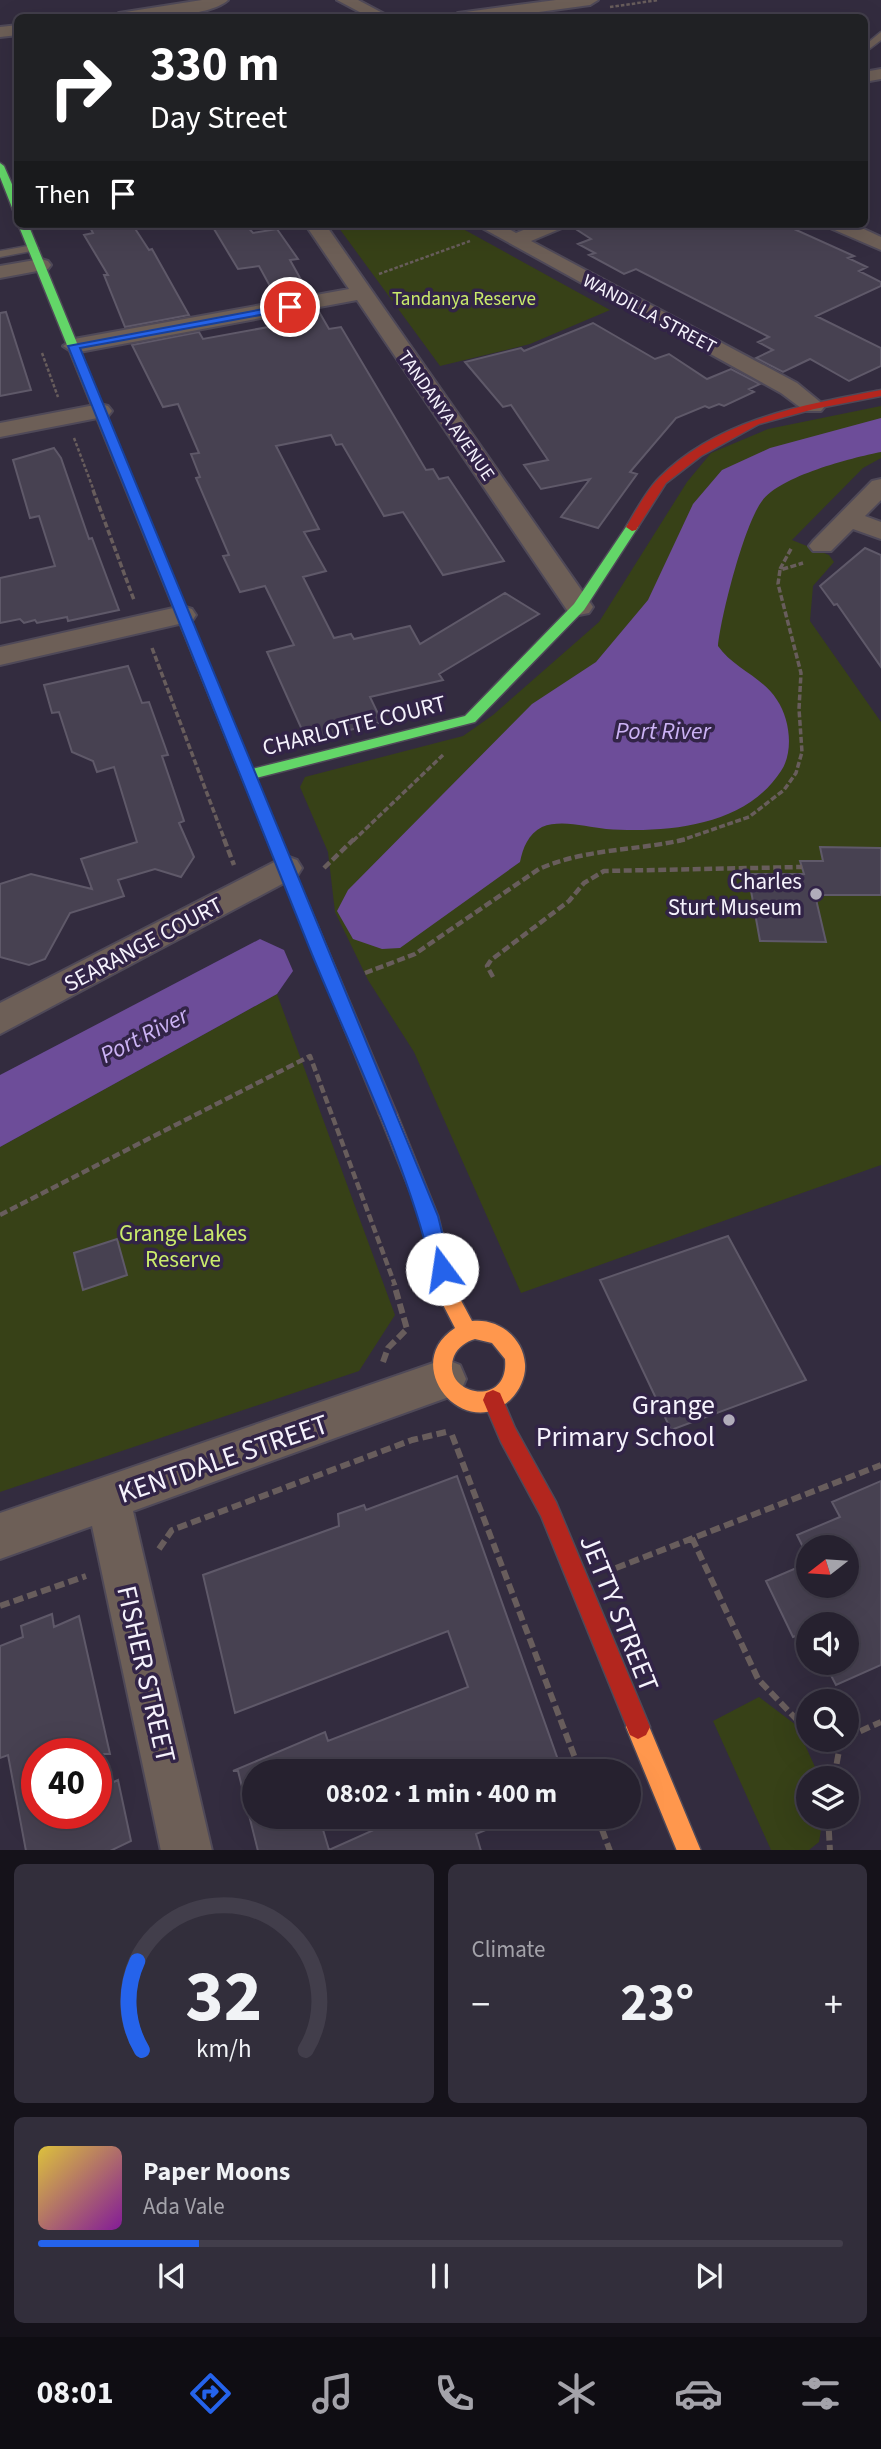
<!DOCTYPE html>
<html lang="en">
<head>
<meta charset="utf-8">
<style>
	:root { --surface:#26212f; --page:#322e3b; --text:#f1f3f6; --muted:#a4a3aa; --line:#423e4b; --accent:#2563eb }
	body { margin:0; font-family:"Source Sans 3",sans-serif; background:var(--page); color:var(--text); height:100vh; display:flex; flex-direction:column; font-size:26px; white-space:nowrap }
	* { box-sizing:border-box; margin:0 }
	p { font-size:23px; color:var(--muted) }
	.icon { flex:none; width:38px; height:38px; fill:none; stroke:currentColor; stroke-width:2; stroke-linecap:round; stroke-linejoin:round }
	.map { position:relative; height:1850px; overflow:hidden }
	.panel { display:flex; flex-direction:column; gap:14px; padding:14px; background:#15121a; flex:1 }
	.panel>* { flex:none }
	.top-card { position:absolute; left:14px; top:14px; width:854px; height:214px; border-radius:10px; box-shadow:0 7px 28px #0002,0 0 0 2px var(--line); background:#202124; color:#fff; overflow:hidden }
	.needle { width:46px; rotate:253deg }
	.controls { position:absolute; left:796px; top:1535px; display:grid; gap:14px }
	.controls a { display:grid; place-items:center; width:63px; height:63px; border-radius:50%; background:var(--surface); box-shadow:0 7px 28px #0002,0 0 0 2px var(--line); font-size:35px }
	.speed { position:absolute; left:21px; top:1738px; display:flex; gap:14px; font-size:35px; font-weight:700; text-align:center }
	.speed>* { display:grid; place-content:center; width:91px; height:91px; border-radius:50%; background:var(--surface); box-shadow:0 7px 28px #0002,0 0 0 2px var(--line); line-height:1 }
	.speed .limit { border:10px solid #d22; background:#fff; color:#111 }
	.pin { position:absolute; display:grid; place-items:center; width:60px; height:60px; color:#fff; margin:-30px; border:4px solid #fff; border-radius:50%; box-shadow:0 2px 7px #0007 }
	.me { position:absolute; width:77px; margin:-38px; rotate:346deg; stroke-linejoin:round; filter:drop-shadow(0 0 5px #0008) }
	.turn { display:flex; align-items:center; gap:24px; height:147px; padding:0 21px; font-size:32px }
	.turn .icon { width:91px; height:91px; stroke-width:2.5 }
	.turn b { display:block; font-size:49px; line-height:60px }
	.then { display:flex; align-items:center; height:66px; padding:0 21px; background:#0003; gap:14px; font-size:26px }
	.big { font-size:52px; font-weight:700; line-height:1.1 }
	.panel .widget { flex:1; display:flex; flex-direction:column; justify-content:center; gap:10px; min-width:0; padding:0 24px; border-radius:10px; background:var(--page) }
	.panel .dial { align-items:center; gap:0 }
	.dial svg { height:182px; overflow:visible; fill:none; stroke:var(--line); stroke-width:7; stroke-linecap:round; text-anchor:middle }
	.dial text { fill:var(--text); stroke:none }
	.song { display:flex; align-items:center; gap:21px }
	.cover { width:84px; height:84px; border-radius:10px; background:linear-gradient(135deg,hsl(50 70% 55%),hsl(290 70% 35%)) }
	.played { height:7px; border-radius:4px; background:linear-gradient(90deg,var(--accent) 20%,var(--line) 20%) }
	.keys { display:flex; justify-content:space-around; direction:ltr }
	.heat { display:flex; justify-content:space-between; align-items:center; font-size:38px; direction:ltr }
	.panel .tiles { flex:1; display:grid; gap:14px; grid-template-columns:1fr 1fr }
	.widget:last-child { grid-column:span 2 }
	.trip { position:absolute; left:242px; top:1759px; width:399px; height:70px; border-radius:35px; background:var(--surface); box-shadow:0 7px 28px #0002,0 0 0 2px var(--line); font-weight:700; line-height:70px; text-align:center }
	.tab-bar { display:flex; height:112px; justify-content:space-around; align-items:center; background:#0f0d13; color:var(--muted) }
	.tab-bar .icon { width:49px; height:49px }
	.tab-bar .current { color:var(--accent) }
	.tab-bar b { font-size:32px; color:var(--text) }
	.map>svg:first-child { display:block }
</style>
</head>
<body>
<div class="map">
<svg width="881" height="1851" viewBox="0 0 881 1851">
	<rect width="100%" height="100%" fill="#332c3f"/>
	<path fill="#374117" d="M 336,224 L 454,224 L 610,310 L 530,344 L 440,366 Z
		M 881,406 L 881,458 L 863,468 L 792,540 L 829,555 L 834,562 L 813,586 L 810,621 L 881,722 L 881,1165 L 521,1293 L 414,1052 L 368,980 L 335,912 L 328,852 L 300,787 L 305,777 L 463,736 L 493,715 L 599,622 L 687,482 L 711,453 L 768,429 Z
		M 277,994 L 395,1315 L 359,1371 L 0,1492 L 0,1147 Z
		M 759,1697 L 796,1725 L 820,1778 L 808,1778 L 808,1816 L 823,1817 L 819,1842 L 809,1850 L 771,1850 L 713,1721 Z"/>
	<path fill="#6d4d99" d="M 881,418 L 881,452 C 851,458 780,476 762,501 C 744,525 721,616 718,646 C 733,668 763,677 777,700 C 790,719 794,752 781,771 C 745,827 666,833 606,829 C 587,827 561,819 542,827 C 528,834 523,848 520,862 L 400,948 L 382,949 L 353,939 L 337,911 L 348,890 L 532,704 L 596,662 L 648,600 L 693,504 L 722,470 L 770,448 Z
		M 260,939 L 284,950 L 293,971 L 277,994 L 0,1147 L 0,1075 Z"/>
	<path fill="#474151" stroke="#5f5969" stroke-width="2" d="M 88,224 L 120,224 L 123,229 L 134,227 L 149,250 L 152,249 L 189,315 L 125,327 L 104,275 L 108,275 L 84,235 L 93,233 Z
		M 245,224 L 253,233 L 277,229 L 298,259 L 290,260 L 309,294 L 277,299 L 259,266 L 238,269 L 214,229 Z
		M 568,224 L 783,224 L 854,256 L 848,258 L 867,267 L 859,271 L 881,282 L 881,286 L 816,316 L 881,348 L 881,366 L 849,381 L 810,359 L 783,372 L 756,358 L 773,350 L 758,342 L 769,337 L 636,269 L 624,274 L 589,255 L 595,253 L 578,244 L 591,239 Z
		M 318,310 L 329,329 L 341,327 L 426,470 L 433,469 L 439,479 L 448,477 L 504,561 L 443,575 L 403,512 L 384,516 L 342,444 L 336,445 L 331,435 L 276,446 L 319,529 L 304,532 L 326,571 L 303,577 L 334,638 L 351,634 L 354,639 L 410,626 L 420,644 L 505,593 L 539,614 L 439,674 L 443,680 L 370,697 L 382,722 L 317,738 L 313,730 L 303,732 L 267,652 L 294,645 L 265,586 L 240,592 L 223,556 L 229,555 L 196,478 L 200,477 L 191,454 L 199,453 L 178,404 L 163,407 L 132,345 L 199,332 L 203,339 L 290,323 L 286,316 Z
		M 6,312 L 31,390 L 0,396 L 0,313 Z
		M 593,323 L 655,359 L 669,354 L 707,379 L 731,369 L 760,384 L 749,389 L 754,392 L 724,406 L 719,404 L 709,408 L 705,406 L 676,418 L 630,472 L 637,474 L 598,528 L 561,517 L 590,479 L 541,489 L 524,465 L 548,460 L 511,405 L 503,407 L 465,362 L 521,348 L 524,351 Z
		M 54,448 L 61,458 L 89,539 L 92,538 L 119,610 L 68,621 L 67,617 L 37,623 L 35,620 L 24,623 L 20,619 L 0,623 L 0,578 L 55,566 L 39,516 L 30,518 L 13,460 Z
		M 865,548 L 881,555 L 881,667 L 837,604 L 834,605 L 820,586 Z
		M 128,666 L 142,703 L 149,702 L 168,755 L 162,756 L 184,821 L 179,823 L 194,857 L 181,877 L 155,869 L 118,880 L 124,896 L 70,913 L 45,959 L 29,965 L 0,957 L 0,884 L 31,874 L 92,889 L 81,859 L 137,842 L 114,767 L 97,772 L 93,761 L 72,752 L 59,712 L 52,713 L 44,685 Z
		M 820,847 L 881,848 L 881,895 L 815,895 L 826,942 L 760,941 L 748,874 L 804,874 L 800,861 L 823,861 Z
		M 728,1236 L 806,1380 L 671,1430 L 600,1280 Z
		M 117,1239 L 127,1275 L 83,1290 L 74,1253 Z
		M 457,1476 L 562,1771 L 254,1771 L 254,1816 L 319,1816 L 329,1850 L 394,1821 L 393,1816 L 519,1816 L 476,1834 L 481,1851 L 258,1851 L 238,1771 L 233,1771 L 325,1732 L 328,1741 L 468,1687 L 448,1631 L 235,1713 L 203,1575 L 339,1526 L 338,1514 L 364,1505 L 366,1510 Z
		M 881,1481 L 881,1665 L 836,1685 L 824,1662 L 847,1662 L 847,1624 L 808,1624 L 808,1632 L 793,1637 L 766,1581 L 808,1563 L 808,1586 L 847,1586 L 847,1547 L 808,1547 L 808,1557 L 797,1535 L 840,1517 L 832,1502 Z
		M 52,1614 L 54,1627 L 79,1616 L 110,1754 L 37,1754 L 37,1813 L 96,1813 L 96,1790 L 118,1780 L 131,1841 L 110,1851 L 26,1851 L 8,1755 L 0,1758 L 0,1646 L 23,1637 L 21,1626 Z"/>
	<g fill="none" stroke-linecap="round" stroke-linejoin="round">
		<defs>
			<path id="lane" d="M 881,32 L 881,40 L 864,53 L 864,46 Z
				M 33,245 L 38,248 L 37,250 L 0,257 L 0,251 Z"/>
			<path id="street" d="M 202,0 L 228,0 C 209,18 138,18 112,18 L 119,13 Z
				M 337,0 L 358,0 L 392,18 L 371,18 Z
				M 556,0 L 598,0 L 590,5 L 496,18 L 451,18 L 458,13 Z
				M 18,25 L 18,35 L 0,37 L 0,27 Z
				M 881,69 L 881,79 L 864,82 L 864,72 Z
				M 305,224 L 325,224 L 589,601 L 593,607 L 589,613 L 579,615 L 569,613 L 357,300 L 74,353 L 63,346 L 74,339 L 349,289 Z
				M 475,224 L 500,224 L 516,233 L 538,224 L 565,224 L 562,228 L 531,241 L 797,383 L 825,406 L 821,411 L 805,411 L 781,393 Z
				M 827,224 L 853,224 L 881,237 L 881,250 L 830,228 Z
				M 41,259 L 48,261 L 51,265 L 48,269 L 0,278 L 0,266 Z
				M 100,404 L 108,406 L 112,411 L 108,416 L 0,437 L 0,423 Z
				M 881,479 L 881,500 L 865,516 L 881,522 L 881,539 L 853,529 L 831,551 L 813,551 L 809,546 L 813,541 L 872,481 Z
				M 182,606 L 192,609 L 196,615 L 192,621 L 0,665 L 0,647 Z
				M 286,856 L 297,860 L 302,868 L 297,876 L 0,1034 L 0,1003 Z
				M 445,1359 L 460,1365 L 466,1379 L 460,1393 L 133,1511 L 212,1851 L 161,1851 L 92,1526 L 0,1559 L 0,1513 Z"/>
			<path id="fast" d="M 0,163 L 4,166 L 18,198 L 18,213 L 13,210 L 0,177 Z
				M 18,224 L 28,224 L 252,769 L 465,716 L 574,604 L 628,524 L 632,523 L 638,527 L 584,610 L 475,722 L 256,778 L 275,825 L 268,830 L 263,829 Z"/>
			<path id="slow" d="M 388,1107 L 394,1109 L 397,1114 L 438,1216 L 457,1293 L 472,1321 C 498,1318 523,1337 525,1364 C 526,1376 520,1390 511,1399 C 465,1444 398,1365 455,1328 L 438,1295 L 420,1216 L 379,1114 L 382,1109 ZM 475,1339 L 492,1343 L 505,1359 C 510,1410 439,1395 454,1356 C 458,1347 467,1341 475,1339 Z
				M 638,1715 L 646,1719 L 701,1851 L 677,1851 L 626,1727 L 630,1719 Z"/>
			<path id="jam" d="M 881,390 L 881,396 L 814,409 L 759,424 L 701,456 L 666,483 L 636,530 L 632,531 L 626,527 C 636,511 646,491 659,478 C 718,419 803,405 881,390 Z
				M 268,820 L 275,825 L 397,1114 L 394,1119 L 388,1121 L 382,1119 L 379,1114 L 261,825 Z
				M 493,1390 L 500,1393 L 515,1428 L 556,1502 L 650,1727 L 646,1735 L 638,1739 L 630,1735 L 541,1516 L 501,1442 L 483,1400 L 486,1393 Z"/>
		</defs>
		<use href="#lane" stroke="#4f4958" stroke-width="3"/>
		<use href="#street" stroke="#4f4958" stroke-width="4"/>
		<use href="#fast" stroke="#4f4958" stroke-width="3"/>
		<use href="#slow" stroke="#4f4958" stroke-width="3"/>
		<use href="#jam" stroke="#4f4958" stroke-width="3"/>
		<path stroke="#685d5c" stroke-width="2.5" stroke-dasharray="3.5 2" stroke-linecap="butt" d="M 610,7 L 659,0
			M 379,274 L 470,241
			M 42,353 L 58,397
			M 74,438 L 94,491"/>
		<path stroke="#685d5c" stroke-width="3.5" stroke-dasharray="6 2.5" stroke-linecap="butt" d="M 93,490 L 134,600
			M 780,569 L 792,547
			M 152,648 L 225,841
			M 353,841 L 443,755
			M 679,841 L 749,817 L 784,790 L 796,773 L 802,752 L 799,709 L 801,673 L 778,584 L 780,570 L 803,563"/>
		<path stroke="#685d5c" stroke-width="4.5" stroke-dasharray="8 3.5" stroke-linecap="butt" d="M 224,839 L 234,865
			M 324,868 L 354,839
			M 365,973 L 415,954 L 539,869 C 586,848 637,851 687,839
			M 493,977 L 487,966 L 491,960 L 569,901 L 584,883 L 604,871 L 802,867
			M 0,1215 L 310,1056 L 395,1285"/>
		<path stroke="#685d5c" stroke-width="6" stroke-dasharray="10 4.5" stroke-linecap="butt" d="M 383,1362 L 388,1348 L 407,1329 L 394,1284
			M 452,1435 L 580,1771
			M 692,1538 L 758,1679 L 801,1724 L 808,1727
			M 159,1549 L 172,1530 L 412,1440 L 446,1432
			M 616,1568 L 881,1465
			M 0,1606 L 86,1576
			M 847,1737 L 881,1722
			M 834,1778 L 841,1740
			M 597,1816 L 610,1851
			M 828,1816 L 830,1851"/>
		<use href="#lane" fill="#6d5f57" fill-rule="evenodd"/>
		<use href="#street" fill="#6d5f57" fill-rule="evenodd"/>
		<use href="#fast" fill="#63d668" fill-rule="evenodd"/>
		<use href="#slow" fill="#ff974d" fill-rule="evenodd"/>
		<use href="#jam" fill="#b3261e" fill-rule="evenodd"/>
	</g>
	<path fill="#2563eb" stroke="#184099" stroke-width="2" d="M 290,304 L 293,304 L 293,309 L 80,348 L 438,1216 L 451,1269 L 448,1275 L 442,1277 L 435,1275 L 432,1269 C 405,1157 352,1053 309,947 C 229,747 149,546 68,346 Z"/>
	<g fill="#b1adba" stroke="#322447" stroke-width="2.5">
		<circle cx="816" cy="894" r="7"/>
		<circle cx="729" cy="1420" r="7"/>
	</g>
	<g text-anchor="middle" stroke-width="7" stroke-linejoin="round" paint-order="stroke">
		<g font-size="19" fill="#caeb6b" stroke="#322447">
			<text x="464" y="305">Tandanya Reserve</text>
		</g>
		<g font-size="19" fill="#f5f2fc" stroke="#322447">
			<text transform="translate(650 313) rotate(28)" y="7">WANDILLA STREET</text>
			<text transform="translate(447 415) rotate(55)" y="7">TANDANYA AVENUE</text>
		</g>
		<g font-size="23" fill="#f5f2fc" stroke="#322447">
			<text transform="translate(354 725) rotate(-14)" y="8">CHARLOTTE COURT</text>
			<text transform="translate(143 944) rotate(-28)" y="8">SEARANGE COURT</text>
		</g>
		<g font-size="23" fill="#f5f2fc" stroke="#322447" text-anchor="end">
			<text x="802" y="889">Charles<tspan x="802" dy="26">Sturt Museum</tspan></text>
		</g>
		<g font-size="23" fill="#caeb6b" stroke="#322447">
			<text x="183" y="1241">Grange Lakes<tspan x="183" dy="26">Reserve</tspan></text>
		</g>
		<g font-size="24" font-style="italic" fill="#ccb3f5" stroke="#322447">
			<text x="663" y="739">Port River</text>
			<text transform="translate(144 1035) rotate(-27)" y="8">Port River</text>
		</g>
		<g font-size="28" fill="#f5f2fc" stroke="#322447" text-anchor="end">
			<text x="715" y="1414">Grange<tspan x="715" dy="32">Primary School</tspan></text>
		</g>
		<g font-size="28" fill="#f5f2fc" stroke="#322447">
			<text transform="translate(223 1458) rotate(-19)" y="10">KENTDALE STREET</text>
			<text transform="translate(620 1613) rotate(68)" y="10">JETTY STREET</text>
			<text transform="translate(147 1674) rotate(77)" y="10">FISHER STREET</text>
		</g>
	</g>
</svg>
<div class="controls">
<a><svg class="needle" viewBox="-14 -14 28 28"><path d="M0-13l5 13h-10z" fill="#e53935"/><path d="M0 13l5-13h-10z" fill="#a4a3aa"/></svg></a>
<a><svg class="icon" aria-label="sound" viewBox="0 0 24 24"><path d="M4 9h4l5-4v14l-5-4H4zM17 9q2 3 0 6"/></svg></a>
<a><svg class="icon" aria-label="search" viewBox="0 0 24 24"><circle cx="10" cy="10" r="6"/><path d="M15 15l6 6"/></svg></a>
<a><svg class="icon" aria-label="layers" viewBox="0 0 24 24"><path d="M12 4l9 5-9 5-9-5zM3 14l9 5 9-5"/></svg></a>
</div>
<div class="speed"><div class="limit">40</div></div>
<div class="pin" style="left:290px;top:307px;background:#d93025"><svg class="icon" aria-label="arrive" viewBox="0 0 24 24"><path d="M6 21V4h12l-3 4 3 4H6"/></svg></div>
<svg class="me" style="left:442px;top:1269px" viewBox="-20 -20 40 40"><circle r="19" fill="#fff"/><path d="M0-13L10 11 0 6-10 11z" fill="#2563eb"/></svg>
<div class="trip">08:02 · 1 min · 400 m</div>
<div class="top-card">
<div class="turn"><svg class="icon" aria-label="right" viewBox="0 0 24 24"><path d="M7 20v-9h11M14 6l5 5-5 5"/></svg><div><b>330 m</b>Day Street</div></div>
<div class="then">Then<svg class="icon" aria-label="arrive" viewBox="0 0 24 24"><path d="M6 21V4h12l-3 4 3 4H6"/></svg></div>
</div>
</div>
<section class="panel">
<div class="tiles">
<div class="widget dial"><svg viewBox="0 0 100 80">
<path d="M14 69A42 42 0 1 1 86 69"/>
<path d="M14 69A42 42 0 0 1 12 30" stroke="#2563eb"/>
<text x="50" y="56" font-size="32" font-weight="700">32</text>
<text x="50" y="72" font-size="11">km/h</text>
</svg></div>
<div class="widget"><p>Climate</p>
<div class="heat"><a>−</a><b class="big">23°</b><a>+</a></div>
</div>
<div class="widget">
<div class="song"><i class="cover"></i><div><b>Paper Moons</b><p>Ada Vale</p></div></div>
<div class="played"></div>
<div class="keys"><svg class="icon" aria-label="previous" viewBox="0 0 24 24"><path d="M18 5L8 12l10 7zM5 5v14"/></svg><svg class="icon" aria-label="pause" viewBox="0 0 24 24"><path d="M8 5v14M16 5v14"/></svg><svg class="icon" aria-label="next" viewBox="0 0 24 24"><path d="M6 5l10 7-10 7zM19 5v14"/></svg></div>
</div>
</div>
</section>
<nav class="tab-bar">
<b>08:01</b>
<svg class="icon current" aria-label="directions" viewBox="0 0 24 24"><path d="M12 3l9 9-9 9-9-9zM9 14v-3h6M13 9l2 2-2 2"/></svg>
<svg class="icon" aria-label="music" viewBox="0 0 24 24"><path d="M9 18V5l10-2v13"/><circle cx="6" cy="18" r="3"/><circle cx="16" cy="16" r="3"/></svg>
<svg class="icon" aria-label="phone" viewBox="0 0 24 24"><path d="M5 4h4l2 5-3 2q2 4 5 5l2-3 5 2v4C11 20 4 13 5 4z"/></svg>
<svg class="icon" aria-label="climate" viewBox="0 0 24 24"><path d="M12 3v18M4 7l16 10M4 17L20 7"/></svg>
<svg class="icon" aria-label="car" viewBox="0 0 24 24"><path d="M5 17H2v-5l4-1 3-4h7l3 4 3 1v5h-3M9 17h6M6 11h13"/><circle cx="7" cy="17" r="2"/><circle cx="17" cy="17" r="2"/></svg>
<svg class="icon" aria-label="filters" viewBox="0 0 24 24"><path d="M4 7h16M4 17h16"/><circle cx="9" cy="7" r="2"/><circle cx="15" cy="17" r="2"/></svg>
</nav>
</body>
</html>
